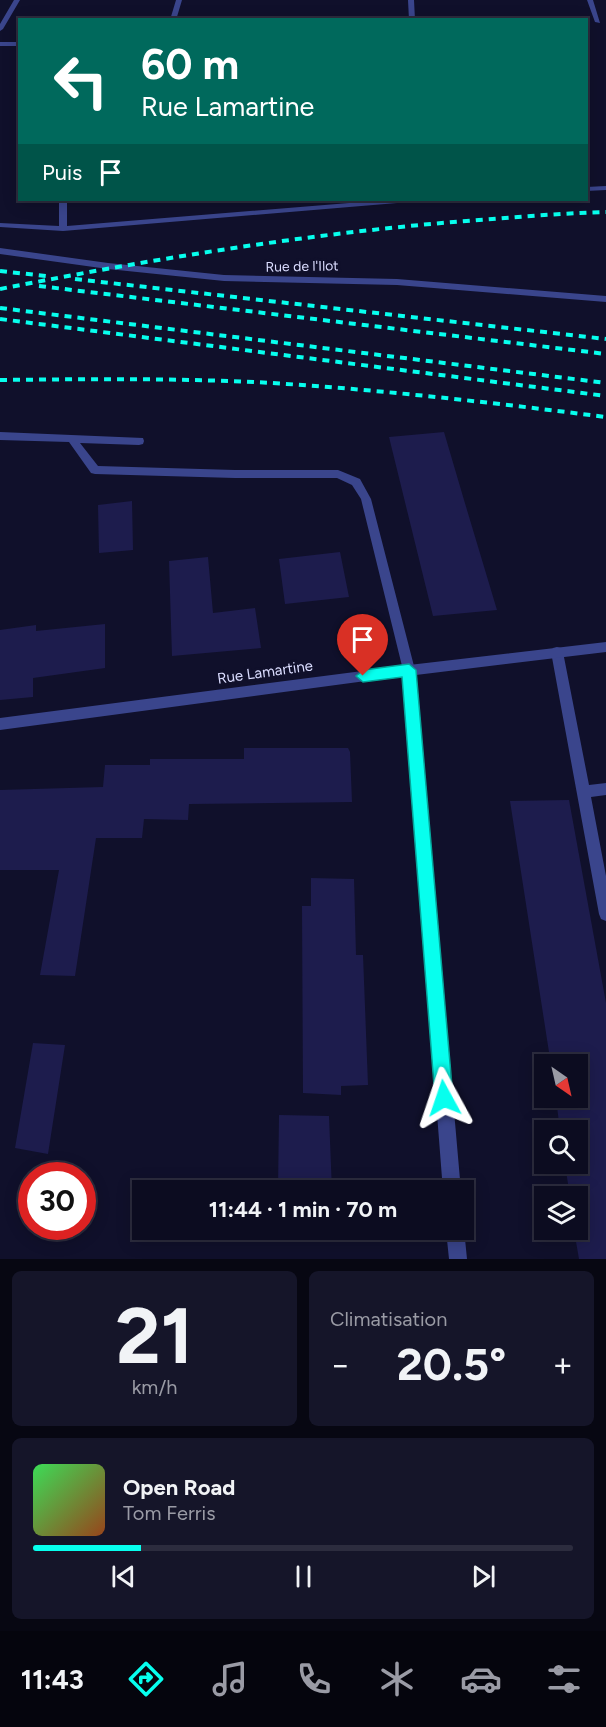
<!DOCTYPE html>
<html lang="fr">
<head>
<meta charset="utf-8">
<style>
	:root { --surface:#0c0c20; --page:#151529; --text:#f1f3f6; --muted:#9a9ba5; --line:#2c2c3e; --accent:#07ffee }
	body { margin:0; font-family:Figtree,sans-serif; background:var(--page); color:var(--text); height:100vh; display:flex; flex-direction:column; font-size:22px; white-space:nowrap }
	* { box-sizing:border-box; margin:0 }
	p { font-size:20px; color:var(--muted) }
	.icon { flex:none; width:33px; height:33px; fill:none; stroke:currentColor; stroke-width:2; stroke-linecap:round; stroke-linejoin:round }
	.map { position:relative; height:1259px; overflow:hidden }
	.details { display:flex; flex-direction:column; gap:12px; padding:12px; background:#070712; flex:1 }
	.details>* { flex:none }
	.guide { position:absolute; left:18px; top:18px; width:570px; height:183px; border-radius:0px; box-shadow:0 3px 15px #0003,0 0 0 2px var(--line); background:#00695c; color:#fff; overflow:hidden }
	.needle { width:39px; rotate:146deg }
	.buttons { position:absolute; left:534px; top:1054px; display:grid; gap:12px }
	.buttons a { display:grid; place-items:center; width:54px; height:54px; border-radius:0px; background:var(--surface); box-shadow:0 3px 15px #0003,0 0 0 2px var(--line); font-size:30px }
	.speed { position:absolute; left:18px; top:1162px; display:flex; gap:12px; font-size:30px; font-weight:700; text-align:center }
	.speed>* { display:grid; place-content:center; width:78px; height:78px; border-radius:50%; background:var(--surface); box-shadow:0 3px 15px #0003,0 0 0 2px var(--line); line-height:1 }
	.speed .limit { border:9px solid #d22; background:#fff; color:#111 }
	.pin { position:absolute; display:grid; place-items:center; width:51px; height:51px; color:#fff; margin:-62px -26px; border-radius:50% 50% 50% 0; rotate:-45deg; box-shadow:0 0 6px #0007 }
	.pin .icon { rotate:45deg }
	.me { position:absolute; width:66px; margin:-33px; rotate:355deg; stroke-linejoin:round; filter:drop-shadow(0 0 4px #0008) }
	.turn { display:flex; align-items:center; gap:21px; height:126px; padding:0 24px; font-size:27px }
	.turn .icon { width:78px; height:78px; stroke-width:2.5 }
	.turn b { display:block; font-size:42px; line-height:51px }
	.then { display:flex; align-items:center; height:57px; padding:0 24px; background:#0003; gap:12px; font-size:22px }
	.big { font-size:45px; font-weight:700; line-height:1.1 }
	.details .tile { flex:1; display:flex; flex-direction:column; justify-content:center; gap:9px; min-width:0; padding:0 21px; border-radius:9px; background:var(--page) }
	.details .dial { align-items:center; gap:0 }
	.dial b { font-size:78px; line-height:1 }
	.song { display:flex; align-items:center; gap:18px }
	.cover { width:72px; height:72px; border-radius:9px; background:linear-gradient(135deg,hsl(130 70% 55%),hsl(20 70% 35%)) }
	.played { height:6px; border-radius:3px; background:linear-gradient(90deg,var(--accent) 20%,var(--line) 20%) }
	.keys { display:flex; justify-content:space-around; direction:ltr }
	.heat { display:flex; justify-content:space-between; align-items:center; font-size:33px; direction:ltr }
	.details .tiles { flex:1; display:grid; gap:12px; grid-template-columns:1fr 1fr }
	.tile:last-child { grid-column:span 2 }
	.trip { position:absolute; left:132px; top:1180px; width:342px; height:60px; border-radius:0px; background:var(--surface); box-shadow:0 3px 15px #0003,0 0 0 2px var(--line); font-weight:700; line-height:60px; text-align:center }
	.menu { display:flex; height:96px; justify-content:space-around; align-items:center; background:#05050d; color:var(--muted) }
	.menu .icon { width:42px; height:42px }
	.menu .selected { color:var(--accent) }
	.menu b { font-size:27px; color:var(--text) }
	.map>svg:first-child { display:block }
</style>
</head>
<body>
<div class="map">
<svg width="606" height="1259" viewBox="0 0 606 1259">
	<rect width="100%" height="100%" fill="#10102b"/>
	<path fill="#1d1c4d" d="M 444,432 L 464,500 L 497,610 L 433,616 L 389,437 Z
		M 132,501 L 133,550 L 99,553 L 98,505 Z
		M 340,552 L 349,597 L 285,604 L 279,559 Z
		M 208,557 L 213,613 L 255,608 L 261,648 L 172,656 L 169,561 Z
		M 105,624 L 105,668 L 33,678 L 33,697 L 0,700 L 0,630 L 36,625 L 36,631 Z
		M 244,748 L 348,748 L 350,752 L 352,802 L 189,804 L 188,820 L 144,819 L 142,838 L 96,838 L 75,976 L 40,975 L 59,870 L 0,870 L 0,790 L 103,787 L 105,765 L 150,765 L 150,759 L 244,759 Z
		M 569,800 L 606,1003 L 606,1259 L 579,1259 L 574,1230 L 578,1230 L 578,1197 L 570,1197 L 565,1164 L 578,1164 L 578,1131 L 560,1131 L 556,1098 L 578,1098 L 578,1065 L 551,1065 L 510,801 Z
		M 311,878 L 354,879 L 356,955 L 363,955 L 368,1085 L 341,1086 L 341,1095 L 303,1093 L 302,906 L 311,906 Z
		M 33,1043 L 65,1045 L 48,1154 L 15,1148 Z
		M 279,1115 L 329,1116 L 332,1191 L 278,1191 Z"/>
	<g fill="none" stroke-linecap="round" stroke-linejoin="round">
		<path fill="#3a458c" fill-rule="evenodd" d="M 0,432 L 143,438 L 144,441 L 143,444 L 139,445 L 80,443 L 98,466 L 235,470 L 338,470 L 360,479 L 371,499 L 415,670 L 413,674 L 409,675 L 405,674 L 403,670 L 361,499 L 352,485 L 337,478 L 235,478 L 95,474 L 91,473 L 69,442 L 0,440 Z
			M 557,647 L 561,648 L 563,652 L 589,785 L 606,783 L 606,795 L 591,797 L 606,876 L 606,921 L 601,919 L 599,914 L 551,652 L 553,648 Z"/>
		<path fill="#3a458c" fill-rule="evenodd" d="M 14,0 L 20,0 L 3,29 L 0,31 L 0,24 Z
			M 176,0 L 182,0 L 176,20 L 170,20 Z
			M 408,0 L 414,0 L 415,20 L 409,20 Z
			M 587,0 L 593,0 L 600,23 L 595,22 Z
			M 0,42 L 20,42 L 20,46 L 0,46 Z
			M 606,186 L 606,190 L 586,191 L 586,187 Z
			M 59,200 L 67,200 L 67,226 L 386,200 L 413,200 L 409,202 L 63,231 L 0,227 L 0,223 L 59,226 Z
			M 0,248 L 108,263 L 224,275 L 397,279 L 606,296 L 606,302 L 397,285 L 224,281 L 108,269 L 0,254 Z
			M 606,642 L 606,652 L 416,675 L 461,1191 L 443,1191 L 403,676 L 0,730 L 0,718 L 409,665 Z
			M 446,1230 L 464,1229 L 467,1259 L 449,1259 Z"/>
		<path stroke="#07ffee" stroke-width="4" stroke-dasharray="7 6" stroke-linecap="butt" d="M 0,271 L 46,276
			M 75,279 L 606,339
			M 39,286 L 606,354
			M 0,289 C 158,258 317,232 479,220 C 521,217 563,213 606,212
			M 0,308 L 606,383
			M 0,319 L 606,396
			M 0,380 C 91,379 182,378 272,383 C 384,390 495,403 606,417"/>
	</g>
	<path fill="#07ffee" stroke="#05a69b" stroke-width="1.5" d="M 409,664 L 416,670 L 453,1098 L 451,1104 L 444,1107 L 438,1104 L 435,1098 L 402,677 L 363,682 L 356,676 L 363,670 Z"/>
	<g text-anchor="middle" stroke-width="6" stroke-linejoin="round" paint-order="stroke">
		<g font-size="14" fill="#dbddff" stroke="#10102b">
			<text transform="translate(302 266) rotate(-1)" y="5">Rue de l'Ilot</text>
		</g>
		<g font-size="15" fill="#dbddff" stroke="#10102b">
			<text transform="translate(265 672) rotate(-8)" y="5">Rue Lamartine</text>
		</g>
	</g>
</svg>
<div class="buttons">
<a><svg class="needle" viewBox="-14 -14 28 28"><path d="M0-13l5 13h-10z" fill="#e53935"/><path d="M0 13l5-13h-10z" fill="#9a9ba5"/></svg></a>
<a><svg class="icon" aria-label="search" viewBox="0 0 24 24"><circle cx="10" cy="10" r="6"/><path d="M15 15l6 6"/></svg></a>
<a><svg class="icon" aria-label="layers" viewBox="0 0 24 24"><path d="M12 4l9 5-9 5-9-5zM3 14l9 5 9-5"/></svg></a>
</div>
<div class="speed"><div class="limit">30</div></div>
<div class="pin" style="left:363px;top:676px;background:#d93025"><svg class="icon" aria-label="arrive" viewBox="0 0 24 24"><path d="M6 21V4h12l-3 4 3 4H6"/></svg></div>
<svg class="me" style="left:444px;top:1098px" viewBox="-20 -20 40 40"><path d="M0-17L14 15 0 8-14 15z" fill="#07ffee" stroke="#fff" stroke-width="4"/></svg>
<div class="trip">11:44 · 1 min · 70 m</div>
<div class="guide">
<div class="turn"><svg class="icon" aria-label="left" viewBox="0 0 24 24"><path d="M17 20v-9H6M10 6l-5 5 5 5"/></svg><div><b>60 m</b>Rue Lamartine</div></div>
<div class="then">Puis<svg class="icon" aria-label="arrive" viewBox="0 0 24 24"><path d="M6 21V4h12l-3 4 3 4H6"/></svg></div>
</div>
</div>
<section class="details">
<div class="tiles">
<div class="tile dial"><b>21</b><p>km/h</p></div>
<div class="tile"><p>Climatisation</p>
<div class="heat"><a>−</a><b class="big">20.5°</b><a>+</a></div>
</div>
<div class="tile">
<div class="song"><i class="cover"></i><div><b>Open Road</b><p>Tom Ferris</p></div></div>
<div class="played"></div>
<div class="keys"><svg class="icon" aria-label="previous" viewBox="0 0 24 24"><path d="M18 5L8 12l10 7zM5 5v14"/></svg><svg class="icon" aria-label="pause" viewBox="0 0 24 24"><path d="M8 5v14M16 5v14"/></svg><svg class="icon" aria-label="next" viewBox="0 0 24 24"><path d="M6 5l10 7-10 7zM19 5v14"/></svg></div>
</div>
</div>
</section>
<nav class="menu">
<b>11:43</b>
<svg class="icon selected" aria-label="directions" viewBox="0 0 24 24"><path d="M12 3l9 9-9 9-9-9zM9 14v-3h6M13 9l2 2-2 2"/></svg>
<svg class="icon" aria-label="music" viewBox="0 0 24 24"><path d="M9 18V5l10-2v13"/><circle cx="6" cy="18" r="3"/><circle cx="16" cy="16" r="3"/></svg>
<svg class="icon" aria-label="phone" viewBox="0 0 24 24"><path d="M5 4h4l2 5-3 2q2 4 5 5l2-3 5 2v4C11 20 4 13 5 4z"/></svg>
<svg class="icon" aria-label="climate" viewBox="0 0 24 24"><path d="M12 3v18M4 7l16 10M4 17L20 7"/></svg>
<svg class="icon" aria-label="car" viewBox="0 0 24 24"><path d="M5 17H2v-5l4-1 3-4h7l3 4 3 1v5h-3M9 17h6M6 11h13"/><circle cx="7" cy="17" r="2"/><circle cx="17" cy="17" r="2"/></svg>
<svg class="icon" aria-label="filters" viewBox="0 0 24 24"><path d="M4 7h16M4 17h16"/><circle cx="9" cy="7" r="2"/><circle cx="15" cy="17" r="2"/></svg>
</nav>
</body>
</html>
